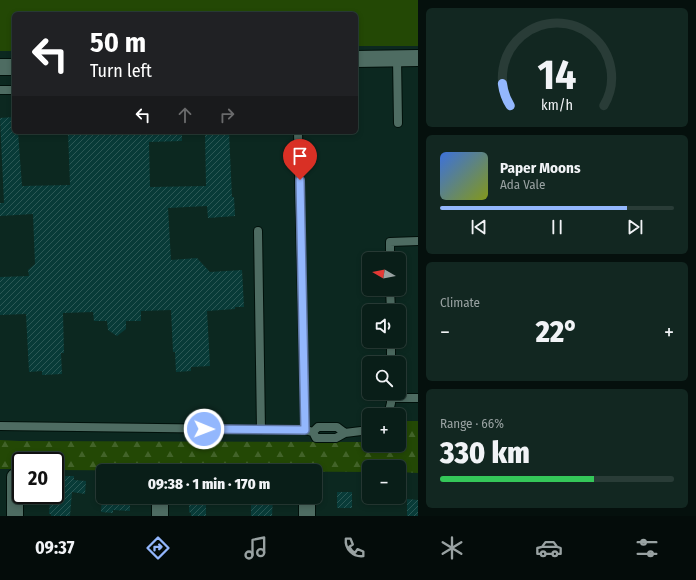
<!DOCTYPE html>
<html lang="en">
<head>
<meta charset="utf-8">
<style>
	:root { --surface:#091e18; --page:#122721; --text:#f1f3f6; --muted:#99a2a2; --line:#293c37; --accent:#93b7fd }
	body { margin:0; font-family:"Fira Sans Condensed",sans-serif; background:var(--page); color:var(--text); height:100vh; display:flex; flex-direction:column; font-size:15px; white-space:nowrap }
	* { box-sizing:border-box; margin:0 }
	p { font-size:13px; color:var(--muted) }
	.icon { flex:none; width:22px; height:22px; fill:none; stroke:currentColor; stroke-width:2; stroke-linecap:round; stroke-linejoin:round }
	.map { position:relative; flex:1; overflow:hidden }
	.details { display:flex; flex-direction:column; gap:8px; padding:8px; background:#05100d; width:278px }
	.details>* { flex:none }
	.hud { position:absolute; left:12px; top:12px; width:346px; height:122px; border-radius:6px; box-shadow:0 2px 6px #0003,0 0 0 1px var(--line); background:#202124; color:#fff; overflow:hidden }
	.needle { width:26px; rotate:279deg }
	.fabs { position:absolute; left:362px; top:252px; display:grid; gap:8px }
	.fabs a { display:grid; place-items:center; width:44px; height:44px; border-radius:6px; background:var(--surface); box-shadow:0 2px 6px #0003,0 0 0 1px var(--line); font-size:20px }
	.speed { position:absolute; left:12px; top:452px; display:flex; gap:8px; font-size:20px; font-weight:700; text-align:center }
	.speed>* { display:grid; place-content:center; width:52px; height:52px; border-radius:50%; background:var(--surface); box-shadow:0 2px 6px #0003,0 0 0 1px var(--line); line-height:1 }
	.speed .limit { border:2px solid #111; border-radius:6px; background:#fff; color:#111 }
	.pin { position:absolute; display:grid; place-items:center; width:34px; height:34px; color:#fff; margin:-41px -17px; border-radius:50% 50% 50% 0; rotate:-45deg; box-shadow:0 0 4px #0007 }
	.pin .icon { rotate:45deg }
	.me { position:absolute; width:44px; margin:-22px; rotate:91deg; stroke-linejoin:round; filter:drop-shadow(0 0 3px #0008) }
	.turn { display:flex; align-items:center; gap:14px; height:84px; padding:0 12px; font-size:18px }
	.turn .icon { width:52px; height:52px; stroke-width:2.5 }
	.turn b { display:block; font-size:28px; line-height:34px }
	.lanes { display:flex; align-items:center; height:38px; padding:0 12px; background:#0003; justify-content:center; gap:20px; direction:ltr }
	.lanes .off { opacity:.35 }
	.big { font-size:30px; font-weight:800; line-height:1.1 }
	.details .widget { flex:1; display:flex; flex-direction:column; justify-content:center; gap:6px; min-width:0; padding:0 14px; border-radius:6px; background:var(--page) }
	.details .dial { align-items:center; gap:0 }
	.dial svg { height:104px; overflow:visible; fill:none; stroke:var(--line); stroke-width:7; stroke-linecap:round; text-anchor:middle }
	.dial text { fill:var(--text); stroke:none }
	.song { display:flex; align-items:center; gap:12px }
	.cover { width:48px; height:48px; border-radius:6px; background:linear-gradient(135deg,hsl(220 70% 55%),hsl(70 70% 35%)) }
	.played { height:4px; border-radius:2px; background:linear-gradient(90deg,var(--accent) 80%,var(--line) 80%) }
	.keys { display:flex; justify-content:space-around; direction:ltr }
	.heat { display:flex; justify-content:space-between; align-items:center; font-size:22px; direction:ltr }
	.charge { height:6px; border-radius:3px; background:linear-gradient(90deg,#34c759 66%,var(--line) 0) }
	.trip { position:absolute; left:96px; top:464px; width:226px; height:40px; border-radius:6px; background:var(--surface); box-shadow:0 2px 6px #0003,0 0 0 1px var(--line); font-weight:800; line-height:40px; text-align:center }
	.tab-bar { display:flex; height:64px; justify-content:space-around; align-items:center; background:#040c0a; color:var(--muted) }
	.tab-bar .icon { width:28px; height:28px }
	.tab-bar .active { color:var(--accent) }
	.tab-bar b { font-size:18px; color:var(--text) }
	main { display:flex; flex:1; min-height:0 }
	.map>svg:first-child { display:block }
</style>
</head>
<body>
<main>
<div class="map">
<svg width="418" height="516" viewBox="0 0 418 516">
	<defs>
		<pattern id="forest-firs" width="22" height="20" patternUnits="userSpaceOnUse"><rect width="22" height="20" fill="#234805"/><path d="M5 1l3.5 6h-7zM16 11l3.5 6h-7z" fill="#426329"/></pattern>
		<pattern id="building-hatch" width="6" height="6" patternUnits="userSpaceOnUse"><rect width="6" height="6" fill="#083b38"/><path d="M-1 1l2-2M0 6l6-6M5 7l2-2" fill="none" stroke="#2c5855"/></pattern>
	</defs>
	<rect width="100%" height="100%" fill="#0c2820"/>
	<path fill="url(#forest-firs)" d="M 399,421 L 418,421 L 418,473 L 399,472 L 399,467 L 369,467 L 369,472 L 55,470 L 55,461 L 21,461 L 21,469 L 0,469 L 0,440 L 19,441 L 369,442 L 369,445 L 399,445 Z"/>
	<path fill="#234805" d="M 0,0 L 418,0 L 418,46 L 356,46 L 356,14 L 14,14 L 14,51 L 0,51 Z"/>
	<path fill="url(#building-hatch)" d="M 14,117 L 14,132 L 18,132 L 22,186 L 70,185 L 68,132 L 182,132 L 182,141 L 149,142 L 150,187 L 206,186 L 205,132 L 229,132 L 232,197 L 234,197 L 235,216 L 208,218 L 207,206 L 168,208 L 171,260 L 197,258 L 210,272 L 242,270 L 244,307 L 235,307 L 235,309 L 207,311 L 210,366 L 191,367 L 191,371 L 176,372 L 175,352 L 173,352 L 171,310 L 141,311 L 141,321 L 126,321 L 126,329 L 117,336 L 108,330 L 107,321 L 94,321 L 93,312 L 63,313 L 64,353 L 61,353 L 62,374 L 42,375 L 42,371 L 29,372 L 26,314 L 0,315 L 0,277 L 29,276 L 28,270 L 35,264 L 33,214 L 0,216 L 0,203 L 4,203 L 0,118 Z
		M 55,476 L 74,476 L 74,480 L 86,481 L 85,494 L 72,492 L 70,516 L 51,516 L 51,514 L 49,514 L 50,500 L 55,500 Z
		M 337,492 L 352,492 L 352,508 L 337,508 Z
		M 102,497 L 130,497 L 130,511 L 113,510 L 113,513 L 101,512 Z
		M 189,497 L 206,497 L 206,516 L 191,516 L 191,513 L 189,512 Z
		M 255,497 L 273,497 L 272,516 L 251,516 L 251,503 L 255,503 Z
		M 407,499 L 418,500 L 418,516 L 407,516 Z"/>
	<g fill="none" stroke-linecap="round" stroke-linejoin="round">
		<defs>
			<path id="lane" d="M 397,58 L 398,123
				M 0,90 L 14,90
				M 258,231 L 261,430
				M 390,259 L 390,242 L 418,241
				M 390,289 L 391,311
				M 391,341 L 391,363
				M 391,398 L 418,398
				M 388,415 L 391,403 L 391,394
				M 0,426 L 305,430 L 298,132
				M 305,430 L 313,432 L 316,438 L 336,438 L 345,433 L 337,427 L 318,427 L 313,432
				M 345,433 L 369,430"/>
			<path id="street" d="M 356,59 L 418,58
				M 0,67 L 14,67
				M 307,497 L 307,516
				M 15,516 L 15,477
				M 160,516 L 160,497"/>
		</defs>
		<use href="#lane" stroke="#00100a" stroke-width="10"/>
		<use href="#street" stroke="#00100a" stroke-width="18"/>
		<use href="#lane" stroke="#4e6c62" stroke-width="8"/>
		<use href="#street" stroke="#4e6c62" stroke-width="16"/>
	</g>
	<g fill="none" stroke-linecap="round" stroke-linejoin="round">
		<defs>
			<path id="route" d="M 204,429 L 305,430 L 300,180"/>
		</defs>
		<use href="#route" stroke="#6077a4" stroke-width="10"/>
		<use href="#route" stroke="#93b7fd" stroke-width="7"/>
	</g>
</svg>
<div class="fabs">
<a><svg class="needle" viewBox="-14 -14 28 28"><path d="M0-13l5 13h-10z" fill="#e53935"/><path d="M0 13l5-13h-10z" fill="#99a2a2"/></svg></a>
<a><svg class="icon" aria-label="sound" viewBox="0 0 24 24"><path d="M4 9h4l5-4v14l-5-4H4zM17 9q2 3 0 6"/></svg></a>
<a><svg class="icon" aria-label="search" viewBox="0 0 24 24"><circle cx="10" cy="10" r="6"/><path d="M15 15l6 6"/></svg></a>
<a>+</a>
<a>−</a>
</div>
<div class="speed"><div class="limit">20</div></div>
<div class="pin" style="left:300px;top:180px;background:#d93025"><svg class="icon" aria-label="arrive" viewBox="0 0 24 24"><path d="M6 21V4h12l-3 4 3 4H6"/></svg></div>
<svg class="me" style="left:204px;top:429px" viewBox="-20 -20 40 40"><circle r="17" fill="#93b7fd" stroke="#fff" stroke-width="3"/><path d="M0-11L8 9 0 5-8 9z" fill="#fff"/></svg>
<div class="trip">09:38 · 1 min · 170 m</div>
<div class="hud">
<div class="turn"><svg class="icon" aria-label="left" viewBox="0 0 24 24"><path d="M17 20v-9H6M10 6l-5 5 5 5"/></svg><div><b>50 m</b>Turn left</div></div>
<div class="lanes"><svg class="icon" aria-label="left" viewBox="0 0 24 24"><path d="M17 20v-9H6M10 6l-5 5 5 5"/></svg><svg class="icon off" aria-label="ahead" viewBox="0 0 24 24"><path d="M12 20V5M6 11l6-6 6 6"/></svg><svg class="icon off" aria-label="right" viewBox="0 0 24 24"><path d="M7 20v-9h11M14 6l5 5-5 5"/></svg></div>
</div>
</div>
<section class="details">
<div class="widget dial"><svg viewBox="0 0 100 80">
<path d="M14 69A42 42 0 1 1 86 69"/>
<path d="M14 69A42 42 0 0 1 8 52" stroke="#93b7fd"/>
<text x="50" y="56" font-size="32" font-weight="700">14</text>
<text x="50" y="72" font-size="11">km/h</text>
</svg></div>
<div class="widget">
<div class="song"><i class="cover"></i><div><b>Paper Moons</b><p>Ada Vale</p></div></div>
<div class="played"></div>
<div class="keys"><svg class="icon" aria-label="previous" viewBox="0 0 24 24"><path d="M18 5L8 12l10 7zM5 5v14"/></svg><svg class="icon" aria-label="pause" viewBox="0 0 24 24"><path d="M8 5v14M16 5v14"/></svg><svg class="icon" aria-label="next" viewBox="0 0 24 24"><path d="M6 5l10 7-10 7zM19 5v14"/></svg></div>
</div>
<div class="widget"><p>Climate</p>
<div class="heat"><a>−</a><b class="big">22°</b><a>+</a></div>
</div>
<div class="widget"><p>Range · 66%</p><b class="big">330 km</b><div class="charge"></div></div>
</section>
</main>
<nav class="tab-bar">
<b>09:37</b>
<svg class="icon active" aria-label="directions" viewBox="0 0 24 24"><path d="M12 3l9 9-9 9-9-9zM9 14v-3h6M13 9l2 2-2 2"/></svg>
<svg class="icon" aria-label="music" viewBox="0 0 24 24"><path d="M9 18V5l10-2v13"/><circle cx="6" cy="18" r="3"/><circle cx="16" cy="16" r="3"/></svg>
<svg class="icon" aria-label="phone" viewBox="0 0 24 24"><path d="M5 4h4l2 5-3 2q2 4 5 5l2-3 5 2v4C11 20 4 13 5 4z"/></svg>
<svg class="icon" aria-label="climate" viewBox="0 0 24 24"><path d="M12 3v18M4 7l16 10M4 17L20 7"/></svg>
<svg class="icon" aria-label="car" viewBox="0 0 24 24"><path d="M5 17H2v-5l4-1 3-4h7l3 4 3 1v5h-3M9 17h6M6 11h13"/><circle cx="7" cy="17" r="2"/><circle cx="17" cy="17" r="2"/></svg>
<svg class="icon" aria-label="filters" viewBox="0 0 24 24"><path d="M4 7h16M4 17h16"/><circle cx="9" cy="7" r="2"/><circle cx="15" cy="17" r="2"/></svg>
</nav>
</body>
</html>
